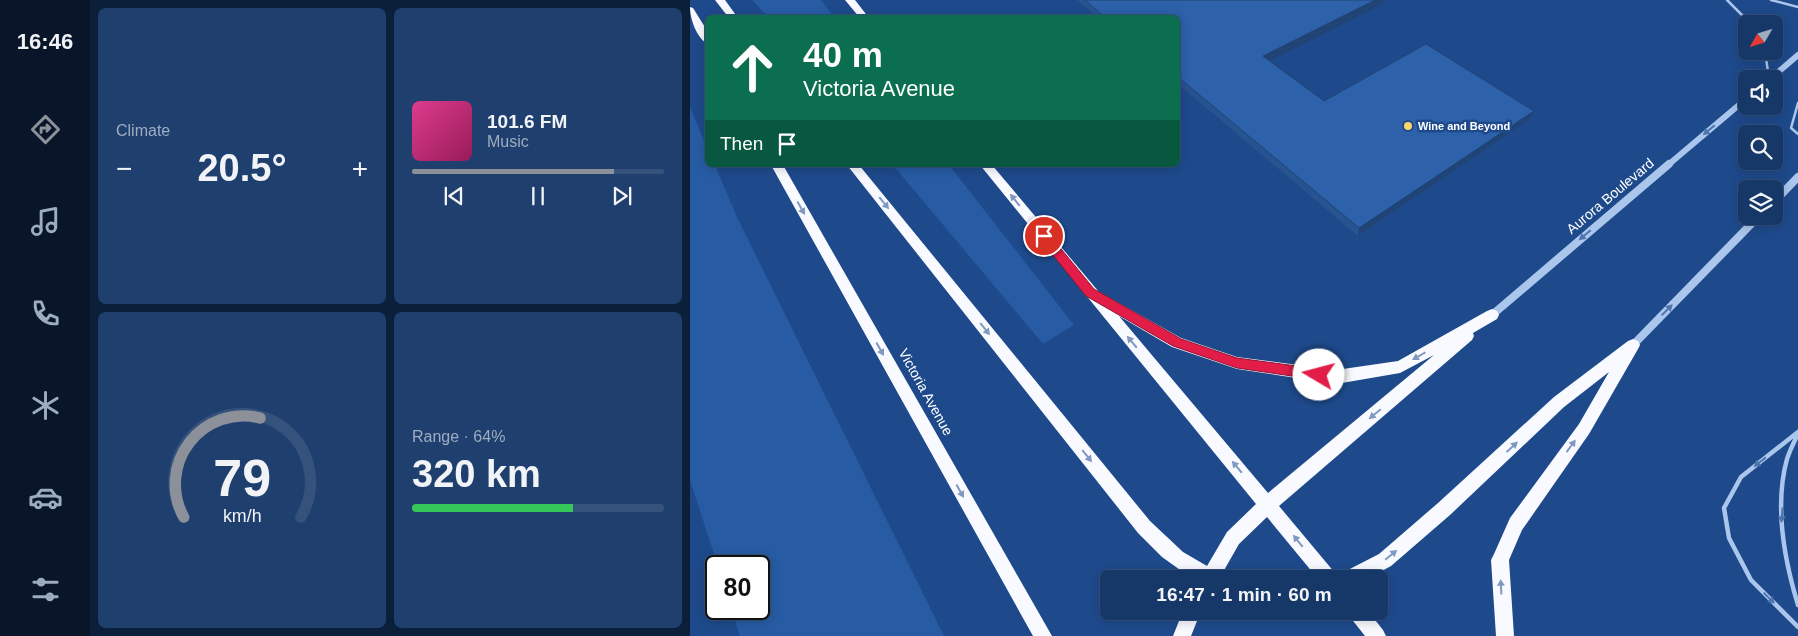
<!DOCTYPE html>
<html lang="en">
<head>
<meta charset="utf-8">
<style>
	:root { --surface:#163869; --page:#1f3f6f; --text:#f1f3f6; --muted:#9eacc0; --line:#35527d; --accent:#8c9099 }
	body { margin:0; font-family:Arial,sans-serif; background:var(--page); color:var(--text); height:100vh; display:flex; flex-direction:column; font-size:19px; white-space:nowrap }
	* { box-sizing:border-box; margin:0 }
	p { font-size:16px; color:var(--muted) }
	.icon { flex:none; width:28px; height:28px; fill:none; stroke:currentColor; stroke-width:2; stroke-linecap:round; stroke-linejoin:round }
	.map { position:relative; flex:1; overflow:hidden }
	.details { display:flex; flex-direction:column; gap:8px; padding:8px; background:#0c1f3a; width:600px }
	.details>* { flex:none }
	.top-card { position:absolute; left:15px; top:15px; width:475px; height:152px; border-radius:8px; box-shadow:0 2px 12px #0003,0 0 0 1px var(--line); background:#0b6e4f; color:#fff; overflow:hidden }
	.needle { width:32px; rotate:231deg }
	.tools { position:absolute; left:1048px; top:15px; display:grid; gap:10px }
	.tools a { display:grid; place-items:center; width:45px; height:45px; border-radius:8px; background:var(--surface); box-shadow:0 2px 12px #0003,0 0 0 1px var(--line); font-size:25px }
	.speed { position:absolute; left:15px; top:555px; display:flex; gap:10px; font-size:25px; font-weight:700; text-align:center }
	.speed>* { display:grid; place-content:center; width:65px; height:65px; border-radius:50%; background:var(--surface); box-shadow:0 2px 12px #0003,0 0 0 1px var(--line); line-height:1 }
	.speed .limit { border:2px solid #111; border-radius:8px; background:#fff; color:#111 }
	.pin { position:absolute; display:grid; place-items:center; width:42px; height:42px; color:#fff; margin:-21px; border:2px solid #fff; border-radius:50%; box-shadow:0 1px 5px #0007 }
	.me { position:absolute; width:55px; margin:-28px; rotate:278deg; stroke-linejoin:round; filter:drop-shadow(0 0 4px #0008) }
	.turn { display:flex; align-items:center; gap:18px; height:105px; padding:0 15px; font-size:22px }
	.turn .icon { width:65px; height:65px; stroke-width:2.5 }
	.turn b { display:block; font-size:35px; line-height:42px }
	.then { display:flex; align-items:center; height:48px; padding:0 15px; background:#0003; gap:10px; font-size:19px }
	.big { font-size:38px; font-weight:700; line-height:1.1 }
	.details .widget { flex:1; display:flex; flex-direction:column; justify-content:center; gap:8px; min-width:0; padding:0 18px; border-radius:8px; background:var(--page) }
	.details .dial { align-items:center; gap:0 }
	.dial svg { height:130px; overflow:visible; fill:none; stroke:var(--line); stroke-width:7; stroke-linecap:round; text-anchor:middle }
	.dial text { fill:var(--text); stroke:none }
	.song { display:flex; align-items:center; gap:15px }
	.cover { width:60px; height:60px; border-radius:8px; background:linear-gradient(135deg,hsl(330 70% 55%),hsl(330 70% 35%)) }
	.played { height:5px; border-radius:2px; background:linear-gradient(90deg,var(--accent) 80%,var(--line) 80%) }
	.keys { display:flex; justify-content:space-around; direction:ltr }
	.heat { display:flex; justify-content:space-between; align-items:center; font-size:28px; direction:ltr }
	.charge { height:8px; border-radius:4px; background:linear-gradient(90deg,#34c759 64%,var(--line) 0) }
	.details .tiles { flex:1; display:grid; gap:8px; grid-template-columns:repeat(2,1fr) }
	.trip { position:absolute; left:410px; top:570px; width:288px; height:50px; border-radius:8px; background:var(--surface); box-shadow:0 2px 12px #0003,0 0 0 1px var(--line); font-weight:700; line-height:50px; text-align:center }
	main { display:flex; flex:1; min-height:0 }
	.tabs { display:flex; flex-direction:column; width:90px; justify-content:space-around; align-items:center; background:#09162a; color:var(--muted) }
	.tabs .icon { width:35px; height:35px }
	.tabs .selected { color:var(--accent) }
	.tabs b { font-size:22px; color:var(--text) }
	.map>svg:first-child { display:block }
</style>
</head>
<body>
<main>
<nav class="tabs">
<b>16:46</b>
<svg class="icon selected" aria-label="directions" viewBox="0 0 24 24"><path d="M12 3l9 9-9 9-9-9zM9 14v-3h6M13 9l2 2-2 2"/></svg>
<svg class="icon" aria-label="music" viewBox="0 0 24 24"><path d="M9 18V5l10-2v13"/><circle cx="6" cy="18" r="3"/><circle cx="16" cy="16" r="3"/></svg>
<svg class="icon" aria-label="phone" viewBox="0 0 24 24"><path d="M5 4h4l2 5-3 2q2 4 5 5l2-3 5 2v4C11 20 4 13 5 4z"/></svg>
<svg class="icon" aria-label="climate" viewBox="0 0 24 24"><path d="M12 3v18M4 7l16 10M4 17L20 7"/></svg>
<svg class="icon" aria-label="car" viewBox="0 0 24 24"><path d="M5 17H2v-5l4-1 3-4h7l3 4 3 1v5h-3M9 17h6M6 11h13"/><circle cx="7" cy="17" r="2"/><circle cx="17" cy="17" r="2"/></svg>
<svg class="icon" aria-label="filters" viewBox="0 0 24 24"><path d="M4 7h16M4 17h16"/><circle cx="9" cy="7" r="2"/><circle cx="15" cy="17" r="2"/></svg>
</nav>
<section class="details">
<div class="tiles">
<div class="widget"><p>Climate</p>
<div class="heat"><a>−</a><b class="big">20.5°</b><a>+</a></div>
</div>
<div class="widget">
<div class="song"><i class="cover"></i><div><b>101.6 FM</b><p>Music</p></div></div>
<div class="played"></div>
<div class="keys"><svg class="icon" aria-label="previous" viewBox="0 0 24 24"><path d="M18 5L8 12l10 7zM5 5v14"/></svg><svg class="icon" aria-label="pause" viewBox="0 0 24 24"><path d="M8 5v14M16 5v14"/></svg><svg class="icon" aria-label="next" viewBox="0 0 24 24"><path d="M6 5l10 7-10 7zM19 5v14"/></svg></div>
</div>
<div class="widget dial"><svg viewBox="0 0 100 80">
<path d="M14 69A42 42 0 1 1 86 69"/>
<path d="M14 69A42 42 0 0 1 61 8" stroke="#8c9099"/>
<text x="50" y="56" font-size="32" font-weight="700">79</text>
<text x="50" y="72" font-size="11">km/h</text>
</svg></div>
<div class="widget"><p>Range · 64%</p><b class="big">320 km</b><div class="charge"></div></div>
</div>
</section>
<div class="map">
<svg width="1108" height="636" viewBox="0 0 1108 636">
	<rect width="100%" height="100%" fill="#1e4a8c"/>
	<path fill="#275ca4" d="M 62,0 L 131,0 L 144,17 L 78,17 Z
		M 0,107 L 17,148 L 18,165 L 25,165 L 46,215 L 254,636 L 50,636 L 41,609 L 69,609 L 69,566 L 28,566 L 0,480 Z
		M 203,165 L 259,165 L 384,325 L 353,344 Z"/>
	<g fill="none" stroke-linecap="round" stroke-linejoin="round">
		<path stroke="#aac6ec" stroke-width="2.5" d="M 1037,0 L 1061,24
			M 1081,0 L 1108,7
			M 1075,51 L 1079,79
			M 1108,103 L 1101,128 L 1108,134"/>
		<path stroke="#aac6ec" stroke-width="4.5" d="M 1108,432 L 1051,477 L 1034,508 L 1039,538 L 1061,580 L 1108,627
			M 1108,434 C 1104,442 1100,450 1097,459 C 1084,506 1094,559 1108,605"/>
		<path stroke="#aac6ec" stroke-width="6" d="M 1080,79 L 1108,55
			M 978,165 L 1056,99"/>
		<path stroke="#aac6ec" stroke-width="8" d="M 1084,202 L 1108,177
			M 802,315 L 979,164
			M 943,345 L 1069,216"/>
		<path fill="#f8faff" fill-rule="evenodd" d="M 25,0 L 35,0 L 48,18 L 39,18 Z
			M 155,0 L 165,0 L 179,18 L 170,18 Z
			M 0,7 L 3,8 L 18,32 L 18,44 C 7,39 0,19 0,7 Z
			M 81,165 L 93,165 L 362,636 L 343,636 Z
			M 157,165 L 169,165 L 460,521 L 493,552 L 517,566 L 537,532 L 566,504 L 290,165 L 302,165 L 409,292 L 491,338 L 547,357 L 646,370 L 708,361 L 797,311 L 802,309 L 807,311 L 809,315 L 807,319 L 783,333 L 784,336 L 782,340 L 589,506 L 645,573 L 648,579 L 628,579 L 577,517 L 549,544 L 533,572 L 537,579 L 504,579 L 500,577 L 472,557 L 448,533 ZM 429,316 L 482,347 L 547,369 L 646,384 L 710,373 L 744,355 L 578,493 Z
			M 943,339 L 948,341 L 950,345 L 948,349 L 899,434 L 832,530 L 819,560 L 824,636 L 806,636 L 801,560 L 804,554 L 820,518 L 889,424 L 919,372 L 874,407 L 760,515 L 701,566 L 677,579 L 649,579 L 652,573 L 689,554 L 748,503 L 864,397 L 938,341 Z
			M 493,611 L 511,611 L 501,636 L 483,636 Z
			M 657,611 L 678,611 L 693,630 L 696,636 L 675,636 L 660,617 Z"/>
	</g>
	<path fill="#275391" d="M 387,0 L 694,0 L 693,4 L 580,61 L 634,101 L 840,119 L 668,236 L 488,84 L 488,18 L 408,18 Z"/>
	<path fill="#204476" d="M 685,0 L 694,0 L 693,4 L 572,65 L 573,56 Z
		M 844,111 L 840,119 L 668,236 L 669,228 Z"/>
	<path fill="#2d61a9" stroke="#204476" d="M 395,0 L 685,0 L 573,56 L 634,101 L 736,44 L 844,111 L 669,228 L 488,77 L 488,18 L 416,18 Z"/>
	<defs><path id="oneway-solid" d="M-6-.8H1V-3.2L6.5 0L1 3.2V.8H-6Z" transform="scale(1.25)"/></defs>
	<g fill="#4f75ae">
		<use href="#oneway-solid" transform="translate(1019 130) rotate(140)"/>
		<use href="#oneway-solid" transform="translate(895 235) rotate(140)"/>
		<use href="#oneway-solid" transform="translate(977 310) rotate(-45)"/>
		<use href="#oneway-solid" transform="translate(1070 462) rotate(142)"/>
		<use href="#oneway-solid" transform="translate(1092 515) rotate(94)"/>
		<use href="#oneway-solid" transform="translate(1079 598) rotate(45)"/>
	</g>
	<g fill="#8099c0">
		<use href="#oneway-solid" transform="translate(325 200) rotate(-129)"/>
		<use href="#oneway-solid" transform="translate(194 203) rotate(51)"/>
		<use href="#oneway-solid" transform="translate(111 208) rotate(61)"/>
		<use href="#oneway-solid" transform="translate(295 329) rotate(51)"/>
		<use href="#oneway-solid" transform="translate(442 342) rotate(-130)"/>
		<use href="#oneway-solid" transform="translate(190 349) rotate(61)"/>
		<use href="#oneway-solid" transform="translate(729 356) rotate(150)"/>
		<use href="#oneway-solid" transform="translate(685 414) rotate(140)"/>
		<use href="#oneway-solid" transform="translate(881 446) rotate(-54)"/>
		<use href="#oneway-solid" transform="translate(822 447) rotate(-43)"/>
		<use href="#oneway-solid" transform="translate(397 456) rotate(51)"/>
		<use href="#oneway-solid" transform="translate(547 467) rotate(-130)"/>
		<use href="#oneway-solid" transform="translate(270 491) rotate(61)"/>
		<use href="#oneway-solid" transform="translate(608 541) rotate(-129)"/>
		<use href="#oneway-solid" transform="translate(701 555) rotate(-39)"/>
		<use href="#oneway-solid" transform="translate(811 587) rotate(-93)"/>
	</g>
	<path fill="#e11d48" stroke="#92132f" d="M 354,232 L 358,233 L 404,289 L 491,339 L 547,358 L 629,369 L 633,371 L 635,375 L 633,379 L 629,380 L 547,368 L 483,346 L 396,296 L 350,239 L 349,236 L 350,233 Z"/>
	<circle fill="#fbd669" stroke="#1e4a8c" stroke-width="2" cx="718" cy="126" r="5"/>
	<g text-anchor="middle" stroke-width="5" stroke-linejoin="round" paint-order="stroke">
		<g font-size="11" font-weight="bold" fill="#fff" stroke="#1e4a8c" text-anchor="start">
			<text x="728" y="130">Wine and Beyond</text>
		</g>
		<g font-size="14" fill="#fff" stroke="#1e4a8c">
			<text transform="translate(920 196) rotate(-40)" y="5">Aurora Boulevard</text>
			<text transform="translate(236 392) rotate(61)" y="5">Victoria Avenue</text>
		</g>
	</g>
</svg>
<div class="tools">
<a><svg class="needle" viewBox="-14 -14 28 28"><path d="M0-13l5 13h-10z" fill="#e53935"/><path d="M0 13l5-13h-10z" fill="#9eacc0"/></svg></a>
<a><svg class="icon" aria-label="sound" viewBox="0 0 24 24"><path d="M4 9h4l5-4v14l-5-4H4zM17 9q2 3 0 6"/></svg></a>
<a><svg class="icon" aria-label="search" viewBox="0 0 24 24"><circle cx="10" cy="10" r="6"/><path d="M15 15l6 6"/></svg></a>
<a><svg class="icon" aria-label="layers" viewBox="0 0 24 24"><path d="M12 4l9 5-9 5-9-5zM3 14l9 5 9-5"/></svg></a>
</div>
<div class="speed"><div class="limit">80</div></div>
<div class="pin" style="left:354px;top:236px;background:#d93025"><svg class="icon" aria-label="arrive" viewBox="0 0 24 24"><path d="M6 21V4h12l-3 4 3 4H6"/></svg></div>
<svg class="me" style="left:629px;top:375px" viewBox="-20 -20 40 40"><circle r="19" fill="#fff"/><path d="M0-13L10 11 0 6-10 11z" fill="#e11d48"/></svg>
<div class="trip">16:47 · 1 min · 60 m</div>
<div class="top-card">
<div class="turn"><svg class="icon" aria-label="ahead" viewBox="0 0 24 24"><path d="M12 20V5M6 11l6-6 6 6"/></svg><div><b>40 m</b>Victoria Avenue</div></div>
<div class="then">Then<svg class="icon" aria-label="arrive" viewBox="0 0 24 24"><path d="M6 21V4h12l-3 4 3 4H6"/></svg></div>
</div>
</div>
</main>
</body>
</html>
